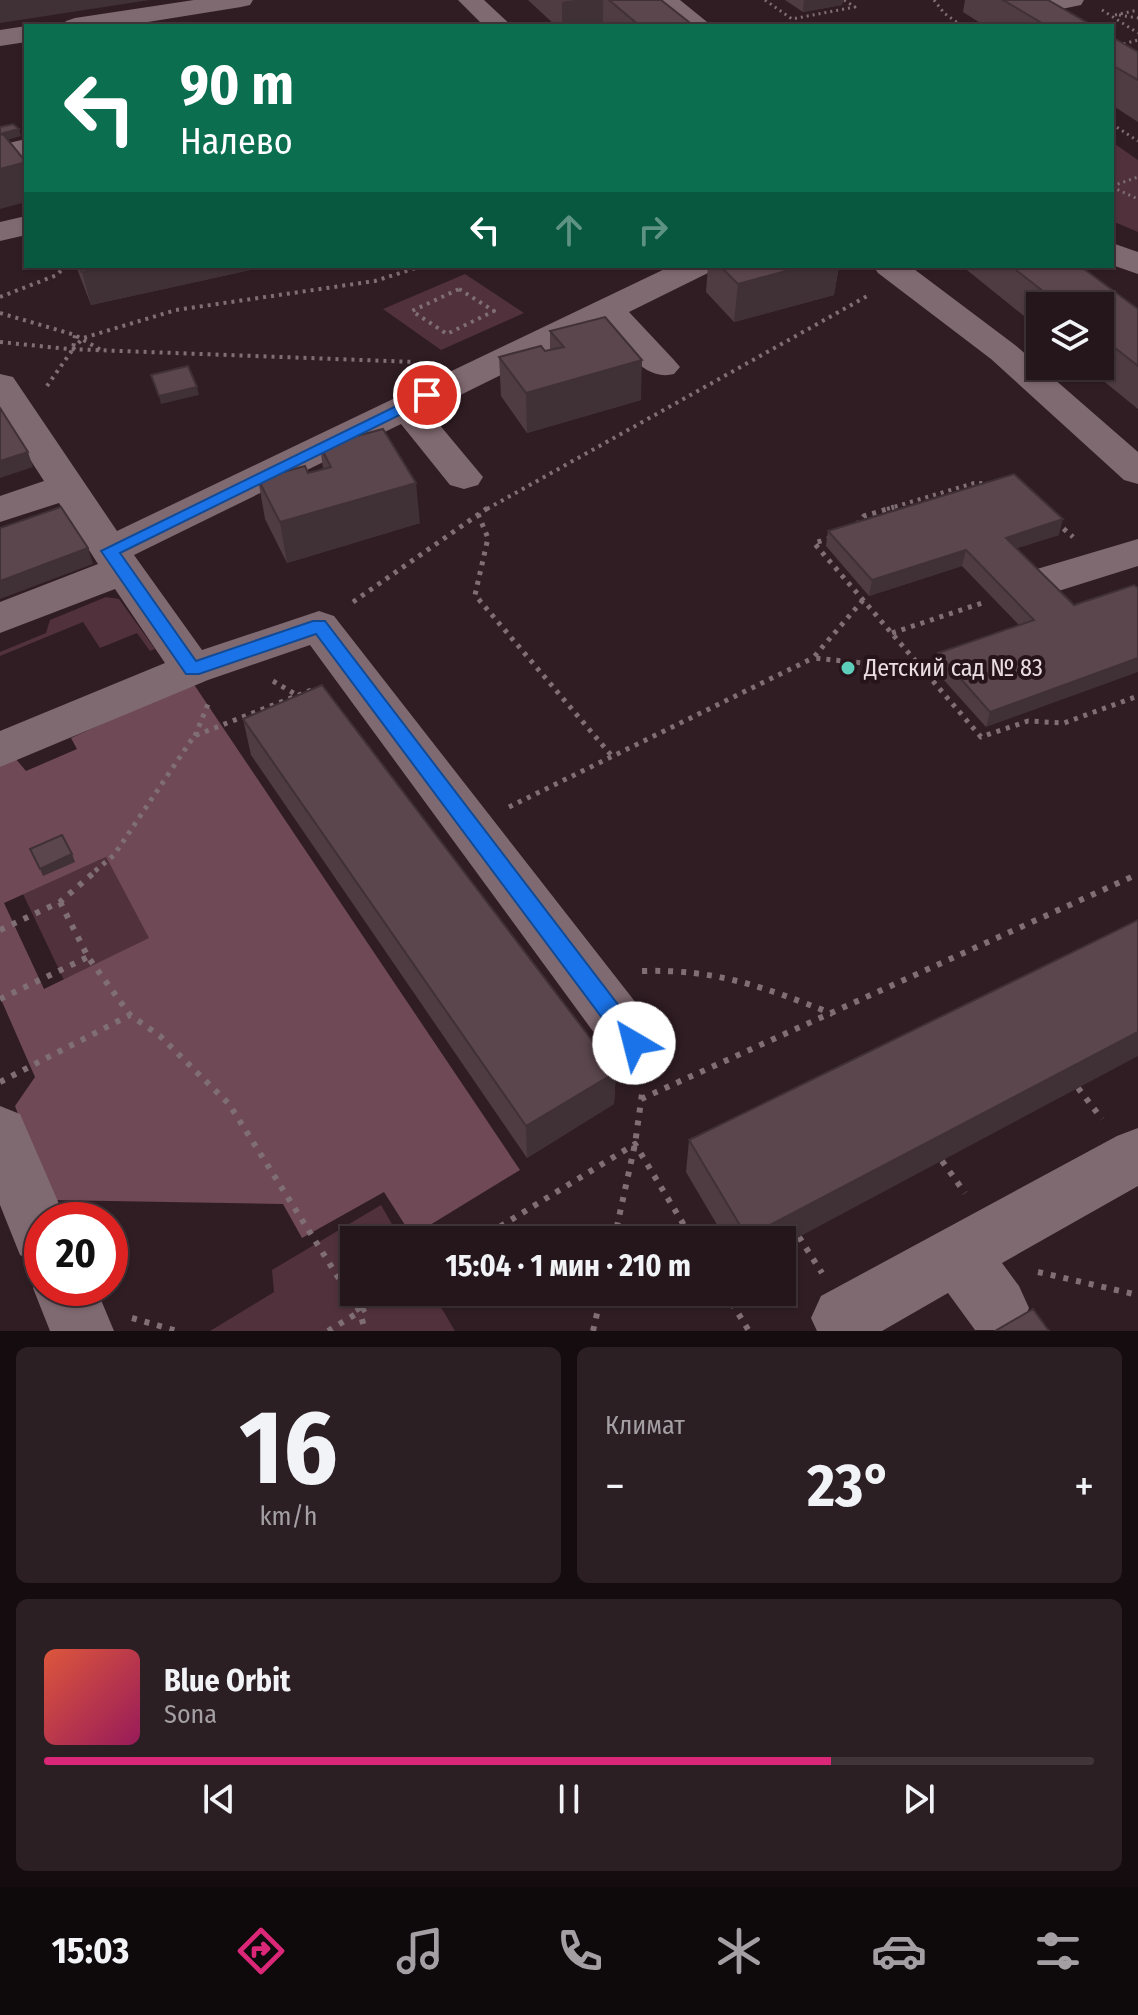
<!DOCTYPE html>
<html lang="ru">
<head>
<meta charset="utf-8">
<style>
	:root { --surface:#24161b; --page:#2c1f24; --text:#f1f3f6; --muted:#a39fa3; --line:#41353a; --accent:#db2777 }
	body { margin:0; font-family:"Fira Sans Condensed",sans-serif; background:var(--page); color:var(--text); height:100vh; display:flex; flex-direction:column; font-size:30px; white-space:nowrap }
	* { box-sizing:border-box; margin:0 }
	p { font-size:26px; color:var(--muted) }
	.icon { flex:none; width:44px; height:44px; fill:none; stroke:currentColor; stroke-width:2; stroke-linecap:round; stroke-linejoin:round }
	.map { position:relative; height:1331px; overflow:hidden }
	.panel { display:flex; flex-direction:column; gap:16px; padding:16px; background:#140c0f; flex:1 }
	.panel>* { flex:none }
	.hud { position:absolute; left:24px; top:24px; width:1090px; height:244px; border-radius:0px; box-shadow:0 2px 6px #0004,0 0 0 2px var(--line); background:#0b6e4f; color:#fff; overflow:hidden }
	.tools { position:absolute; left:1026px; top:292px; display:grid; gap:16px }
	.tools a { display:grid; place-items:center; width:88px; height:88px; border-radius:0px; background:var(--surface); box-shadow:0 2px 6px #0004,0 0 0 2px var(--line); font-size:40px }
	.speed { position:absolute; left:24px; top:1202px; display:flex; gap:16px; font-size:40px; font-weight:700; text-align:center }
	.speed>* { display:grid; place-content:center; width:104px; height:104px; border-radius:50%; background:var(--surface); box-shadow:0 2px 6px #0004,0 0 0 2px var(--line); line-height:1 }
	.speed .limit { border:12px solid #d22; background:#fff; color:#111 }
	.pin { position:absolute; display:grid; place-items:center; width:68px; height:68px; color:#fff; margin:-34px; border:4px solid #fff; border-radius:50%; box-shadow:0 2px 8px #0007 }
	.me { position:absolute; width:88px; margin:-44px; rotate:323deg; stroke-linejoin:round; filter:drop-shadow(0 0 6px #0008) }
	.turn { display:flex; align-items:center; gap:28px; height:168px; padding:0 24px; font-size:36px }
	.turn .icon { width:104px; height:104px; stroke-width:2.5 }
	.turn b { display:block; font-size:56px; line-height:68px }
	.lanes { display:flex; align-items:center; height:76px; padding:0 24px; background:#0003; justify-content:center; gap:40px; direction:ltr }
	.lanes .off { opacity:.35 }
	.big { font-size:60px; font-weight:700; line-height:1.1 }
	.panel .card { flex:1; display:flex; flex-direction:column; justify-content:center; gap:12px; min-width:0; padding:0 28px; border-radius:12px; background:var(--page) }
	.panel .dial { align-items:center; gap:0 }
	.dial b { font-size:104px; line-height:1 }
	.song { display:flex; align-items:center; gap:24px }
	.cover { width:96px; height:96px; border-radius:12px; background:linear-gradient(135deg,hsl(10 70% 55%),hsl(330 70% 35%)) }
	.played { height:8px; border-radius:4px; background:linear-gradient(90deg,var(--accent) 75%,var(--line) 75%) }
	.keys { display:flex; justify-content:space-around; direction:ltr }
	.heat { display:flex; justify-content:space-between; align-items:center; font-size:44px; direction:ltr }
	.panel .tiles { flex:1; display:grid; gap:16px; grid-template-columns:1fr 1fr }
	.card:last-child { grid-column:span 2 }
	.trip { position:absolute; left:340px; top:1226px; width:456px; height:80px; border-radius:0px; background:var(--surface); box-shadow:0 2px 6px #0004,0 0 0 2px var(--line); font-weight:700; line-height:80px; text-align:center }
	.tabs { display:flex; height:128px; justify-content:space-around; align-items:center; background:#0e090b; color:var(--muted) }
	.tabs .icon { width:56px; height:56px }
	.tabs .current { color:var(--accent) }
	.tabs b { font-size:36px; color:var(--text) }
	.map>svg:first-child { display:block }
</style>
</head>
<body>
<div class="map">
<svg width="1138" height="1331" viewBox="0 0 1138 1331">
	<rect width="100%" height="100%" fill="#301d24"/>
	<path fill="#51313c" d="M 1112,142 L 1138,160 L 1138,232 L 1112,221 Z
		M 465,274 L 524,313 L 441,350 L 383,309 Z
		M 106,597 L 119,599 L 155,649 L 150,651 L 137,633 L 100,648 L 83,622 L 0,656 L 0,652 L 46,633 L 50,620 Z
		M 106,857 L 150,939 L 64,980 L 23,894 Z
		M 381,1205 L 401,1240 L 354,1240 L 354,1292 L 432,1292 L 455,1331 L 210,1331 L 274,1292 L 272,1270 Z"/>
	<path fill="#6f4956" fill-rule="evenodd" d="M 193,683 L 520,1170 L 412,1236 L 384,1192 L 302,1238 L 283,1204 L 51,1200 L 15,1106 L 35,1077 L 0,997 L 0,764 L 15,758 L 26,771 L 77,749 L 71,738 ZM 106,857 L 149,938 L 44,989 L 4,903 Z"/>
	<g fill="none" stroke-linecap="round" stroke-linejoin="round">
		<path stroke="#7f6e74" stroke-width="3" stroke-dasharray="2 4" stroke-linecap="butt" d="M 765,0 L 792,19 L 855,7 L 844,0
			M 934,0 L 944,13 L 962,26
			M 1102,10 L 1138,33
			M 1115,15 L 1138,10
			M 1119,15 L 1138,18
			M 1112,47 L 1138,40
			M 1112,124 L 1138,141
			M 1112,186 L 1138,177
			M 1112,187 L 1138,199"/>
		<path stroke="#7f6e74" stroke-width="4" stroke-dasharray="3 5" stroke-linecap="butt" d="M 459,289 L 494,311 L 447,334 L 412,311 Z
			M 0,297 L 57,275 L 65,266
			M 0,313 L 75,335 L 101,350
			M 0,342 L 68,349 L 415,362
			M 73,349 L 83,338 L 176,310 L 375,281 L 422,266
			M 47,386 L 73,349 L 75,335
			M 487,509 L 869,295
			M 887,509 L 974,483 L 989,483"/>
		<path stroke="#7f6e74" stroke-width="5" stroke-dasharray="4 6" stroke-linecap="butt" d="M 478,514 L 488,538 L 475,595 L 611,755
			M 1056,522 L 1073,537
			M 857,525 L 864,516 L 894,507
			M 831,538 L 814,543 L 981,737 L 1028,721 L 1064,723 L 1138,696
			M 863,600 L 813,658 L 923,669
			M 353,602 L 489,507
			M 892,633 L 985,602
			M 273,681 L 295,694
			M 195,736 L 208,704
			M 509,807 L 813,658
			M 95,871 L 114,855 L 194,736 L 314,689"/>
		<path stroke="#7f6e74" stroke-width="6" stroke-dasharray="5 8" stroke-linecap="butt" d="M 60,902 L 88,957 L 130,1015 L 160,1036 L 229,1104 L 360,1312 L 365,1331
			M 0,930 L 60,902 L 98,869
			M 642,971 C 717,969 764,987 833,1014
			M 0,999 L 88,957
			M 0,1082 L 130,1015
			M 1078,1088 L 1102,1119
			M 641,1099 L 1138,874
			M 942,1161 L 965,1193
			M 799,1237 L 822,1273
			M 478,1240 L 635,1144 L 693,1240
			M 614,1240 L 635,1144 L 643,1087
			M 1038,1272 L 1138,1295
			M 725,1292 L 749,1331
			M 132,1318 L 177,1331
			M 328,1331 L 392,1292
			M 593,1331 L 602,1292"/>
		<path fill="#806a71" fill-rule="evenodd" d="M 194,0 L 253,0 L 250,5 L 241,7 L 123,26 L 62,26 L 66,21 L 75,18 Z
			M 458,0 L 484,0 L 512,26 L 484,26 Z
			M 653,0 L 680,0 L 712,26 L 683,26 Z
			M 1036,0 L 1084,0 L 1081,5 L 1037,14 L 1028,12 L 1025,7 L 1028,2 Z
			M 26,26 L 26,42 L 0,46 L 0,30 Z
			M 26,139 L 26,157 L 0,163 L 0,145 Z
			M 26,216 L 26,235 L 0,241 L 0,222 Z
			M 1112,243 L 1138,252 L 1138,274 L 1112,265 Z
			M 671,266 L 713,266 L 708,273 L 629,312 L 674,360 L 680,367 L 674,374 C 643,382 623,346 604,324 L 428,411 L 483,477 L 478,485 L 464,489 L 450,485 L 401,424 L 134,555 L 202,650 L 319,611 L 334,616 L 654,1026 L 662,1043 L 654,1060 L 634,1067 L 614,1060 L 310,645 L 208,680 L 0,767 L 0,731 L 165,663 L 115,589 L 0,633 L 0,602 L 98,564 L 59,503 L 0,522 L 0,496 L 44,481 L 0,413 L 0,374 L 13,377 L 117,531 Z
			M 873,266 L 910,266 L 1015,345 L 1138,452 L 1138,484 L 1124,480 L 991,359 L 878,273 Z
			M 1138,539 L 1138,566 L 1052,593 L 1037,589 L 1031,579 L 1037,569 Z
			M 0,1106 L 20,1114 L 66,1220 L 42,1220 L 42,1264 L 20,1255 L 0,1205 Z
			M 1138,1128 L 1138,1186 L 1002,1263 L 1019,1286 L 1029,1308 L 1019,1330 L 975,1330 L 948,1293 L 882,1331 L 817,1331 L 811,1318 L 821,1296 L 1117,1136 Z
			M 42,1266 L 42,1288 L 96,1288 L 114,1331 L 50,1331 L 33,1288 Z"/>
	</g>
	<path fill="#4e3c42" d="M 528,0 L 661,0 L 694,26 L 605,26 L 603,24 L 590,26 L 556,26 Z
		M 785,0 L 843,0 L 842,5 L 803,12 Z
		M 965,0 L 1048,0 L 1093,26 L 985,26 L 963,12 Z
		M 1112,37 L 1138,52 L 1138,122 L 1112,105 Z
		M 76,266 L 269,266 L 91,305 Z
		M 708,266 L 839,266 L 834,295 L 734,322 L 706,292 Z
		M 962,266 L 1080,266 L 1138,309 L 1138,409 L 1085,366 L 1100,366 L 1100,306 L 1040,306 L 1040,329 Z
		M 550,331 L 641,400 L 527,433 L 501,396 L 499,357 L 550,350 Z
		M 320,446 L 420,523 L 287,563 L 265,519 L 258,479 L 308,473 L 323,469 Z
		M 828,531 L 1059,535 L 1017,548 L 1074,605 L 986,727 L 934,669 L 938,653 L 1019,625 L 962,566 L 869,596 L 826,546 Z
		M 243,719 L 616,1072 L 614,1104 L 527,1158 L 251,755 Z
		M 689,1140 L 782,1240 L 726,1240 L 686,1172 Z"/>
	<path fill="#403136" d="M 0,0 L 150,0 L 0,23 Z
		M 575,0 L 603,0 L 603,24 L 590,26 L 562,26 L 562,2 Z
		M 804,0 L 843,0 L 842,5 L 803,12 Z
		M 19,129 L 21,136 L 0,142 L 0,134 Z
		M 26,162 L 26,202 L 0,209 L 0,169 Z
		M 109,266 L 269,266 L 91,305 L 82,272 Z
		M 804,266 L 839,266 L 834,295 L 734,322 L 738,284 Z
		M 642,360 L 641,400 L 527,433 L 526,393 Z
		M 197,387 L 199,395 L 161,404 L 159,396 Z
		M 28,452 L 33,467 L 0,478 L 0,461 Z
		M 416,483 L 420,523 L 287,563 L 280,522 Z
		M 1063,519 L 1059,535 L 1002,553 L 1006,538 Z
		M 88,548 L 93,564 L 0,599 L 0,581 Z
		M 966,550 L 962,566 L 869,596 L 872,580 Z
		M 1138,658 L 1138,672 L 986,727 L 990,712 Z
		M 72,854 L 75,862 L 43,876 L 40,869 Z
		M 1138,1032 L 1138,1056 L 782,1246 L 782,1240 L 747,1240 L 747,1237 Z
		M 616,1072 L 614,1104 L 527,1158 L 526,1126 Z"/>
	<path fill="#5b464d" stroke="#403136" stroke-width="2" d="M 609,0 L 661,0 L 694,26 L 640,26 Z
		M 1003,0 L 1048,0 L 1093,26 L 1047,26 Z
		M 1112,37 L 1138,52 L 1138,80 L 1112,65 Z
		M 13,124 L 19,129 L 0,134 L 0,127 Z
		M 3,134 L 26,162 L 0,169 L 0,135 Z
		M 80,266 L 109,266 L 82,272 Z
		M 720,266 L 804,266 L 738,284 Z
		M 1011,266 L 1080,266 L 1138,309 L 1138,366 L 1100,336 L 1100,306 L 1062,306 Z
		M 605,317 L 642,360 L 526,393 L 499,357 L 541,346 L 545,351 L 564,347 L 550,331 Z
		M 188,366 L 197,387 L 159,396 L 151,375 Z
		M 0,408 L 28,452 L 0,461 Z
		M 383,429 L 416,483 L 280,522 L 258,479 L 305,466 L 308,473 L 331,467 L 320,446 Z
		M 1014,474 L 1063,519 L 1006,538 L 1074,605 L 1134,585 L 1138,588 L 1138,658 L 990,712 L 938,653 L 1034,620 L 966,550 L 872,580 L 828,531 Z
		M 61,507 L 88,548 L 0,581 L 0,528 Z
		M 322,685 L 616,1072 L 526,1126 L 243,719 Z
		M 62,835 L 72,854 L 40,869 L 30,849 Z
		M 1138,920 L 1138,1032 L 747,1237 L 689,1140 Z
		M 1033,1309 L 1049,1331 L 995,1331 Z"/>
	<path fill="#1a73e8" stroke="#114b97" stroke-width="2" d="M 427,391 L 434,395 L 432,399 L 120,553 L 196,661 L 313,621 L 325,621 L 642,1036 L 646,1043 L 642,1050 L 634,1053 L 626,1050 L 316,634 L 199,674 L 186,674 L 101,551 Z"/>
	<circle fill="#5cceba" stroke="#26141a" stroke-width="3" cx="848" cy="668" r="8"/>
	<g text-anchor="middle" stroke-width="8" stroke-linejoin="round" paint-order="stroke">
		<g font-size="24" fill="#eadde1" stroke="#26141a" text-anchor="start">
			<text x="864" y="676">Детский сад № 83</text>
		</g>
	</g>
</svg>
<div class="tools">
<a><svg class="icon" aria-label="layers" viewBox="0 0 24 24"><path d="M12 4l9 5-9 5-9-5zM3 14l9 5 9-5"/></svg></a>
</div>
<div class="speed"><div class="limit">20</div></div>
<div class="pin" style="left:427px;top:395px;background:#d93025"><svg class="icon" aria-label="arrive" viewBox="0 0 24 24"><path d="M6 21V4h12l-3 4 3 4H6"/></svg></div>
<svg class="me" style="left:634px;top:1043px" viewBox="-20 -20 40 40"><circle r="19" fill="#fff"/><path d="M0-13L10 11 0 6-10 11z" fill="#1a73e8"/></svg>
<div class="trip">15:04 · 1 мин · 210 m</div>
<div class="hud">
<div class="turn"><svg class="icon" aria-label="left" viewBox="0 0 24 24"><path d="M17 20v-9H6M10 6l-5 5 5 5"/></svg><div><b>90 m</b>Налево</div></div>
<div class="lanes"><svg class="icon" aria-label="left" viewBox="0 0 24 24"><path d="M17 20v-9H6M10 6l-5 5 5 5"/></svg><svg class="icon off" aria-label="ahead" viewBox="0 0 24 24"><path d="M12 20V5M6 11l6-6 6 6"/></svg><svg class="icon off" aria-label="right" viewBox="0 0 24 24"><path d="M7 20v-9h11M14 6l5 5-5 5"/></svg></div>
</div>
</div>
<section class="panel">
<div class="tiles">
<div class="card dial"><b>16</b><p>km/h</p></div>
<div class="card"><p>Климат</p>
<div class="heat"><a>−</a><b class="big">23°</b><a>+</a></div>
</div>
<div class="card">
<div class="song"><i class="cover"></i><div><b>Blue Orbit</b><p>Sona</p></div></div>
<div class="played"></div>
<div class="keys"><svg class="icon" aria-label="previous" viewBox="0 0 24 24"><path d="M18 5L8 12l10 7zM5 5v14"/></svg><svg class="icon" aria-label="pause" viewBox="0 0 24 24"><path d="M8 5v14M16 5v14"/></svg><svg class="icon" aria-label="next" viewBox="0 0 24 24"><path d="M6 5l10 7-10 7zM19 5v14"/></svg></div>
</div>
</div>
</section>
<nav class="tabs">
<b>15:03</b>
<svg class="icon current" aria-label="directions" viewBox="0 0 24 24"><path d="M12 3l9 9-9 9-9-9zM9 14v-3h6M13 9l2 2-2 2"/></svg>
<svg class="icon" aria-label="music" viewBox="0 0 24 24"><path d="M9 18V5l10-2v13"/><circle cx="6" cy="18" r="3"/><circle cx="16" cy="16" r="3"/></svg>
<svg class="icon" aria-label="phone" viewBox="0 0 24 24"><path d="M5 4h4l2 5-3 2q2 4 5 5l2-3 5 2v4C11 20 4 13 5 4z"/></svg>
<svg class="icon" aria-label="climate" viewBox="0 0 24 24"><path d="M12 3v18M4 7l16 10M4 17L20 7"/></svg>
<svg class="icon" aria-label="car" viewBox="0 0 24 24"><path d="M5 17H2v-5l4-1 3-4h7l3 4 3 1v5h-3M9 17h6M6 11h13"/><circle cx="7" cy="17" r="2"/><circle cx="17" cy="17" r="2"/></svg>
<svg class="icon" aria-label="filters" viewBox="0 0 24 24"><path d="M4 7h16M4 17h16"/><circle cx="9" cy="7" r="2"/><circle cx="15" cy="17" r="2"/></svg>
</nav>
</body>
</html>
